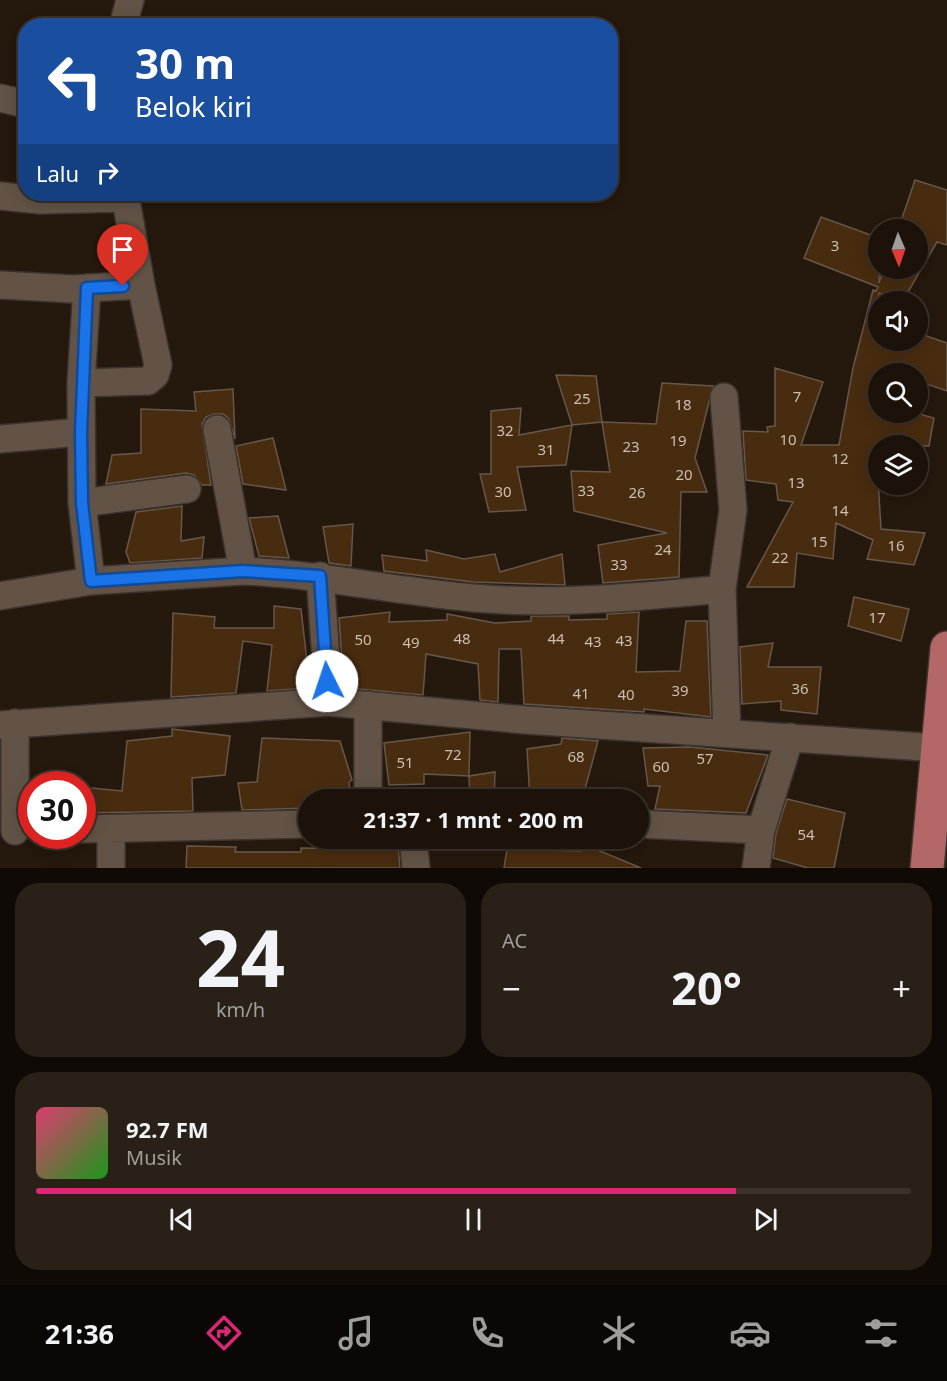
<!DOCTYPE html>
<html lang="id">
<head>
<meta charset="utf-8">
<style>
	:root { --surface:#1c120a; --page:#292018; --text:#f1f3f6; --muted:#a09e9c; --line:#3a322b; --accent:#db2777 }
	body { margin:0; font-family:"Noto Sans",sans-serif; background:var(--page); color:var(--text); height:100vh; display:flex; flex-direction:column; font-size:22px; white-space:nowrap }
	* { box-sizing:border-box; margin:0 }
	p { font-size:20px; color:var(--muted) }
	.icon { flex:none; width:33px; height:33px; fill:none; stroke:currentColor; stroke-width:2; stroke-linecap:round; stroke-linejoin:round }
	.map { position:relative; height:868px; overflow:hidden }
	.sheet { display:flex; flex-direction:column; gap:15px; padding:15px; background:#0f0a06; flex:1 }
	.sheet>* { flex:none }
	.guide { position:absolute; left:18px; top:18px; width:600px; height:183px; border-radius:24px; box-shadow:0 3px 15px #0003,0 0 0 2px var(--line); background:#1a4fa0; color:#fff; overflow:hidden }
	.needle { width:39px; rotate:178deg }
	.tools { position:absolute; left:868px; top:219px; display:grid; gap:12px }
	.tools a { display:grid; place-items:center; width:60px; height:60px; border-radius:50%; background:var(--surface); box-shadow:0 3px 15px #0003,0 0 0 2px var(--line); font-size:30px }
	.speed { position:absolute; left:18px; top:771px; display:flex; gap:12px; font-size:30px; font-weight:700; text-align:center }
	.speed>* { display:grid; place-content:center; width:78px; height:78px; border-radius:50%; background:var(--surface); box-shadow:0 3px 15px #0003,0 0 0 2px var(--line); line-height:1 }
	.speed .limit { border:9px solid #d22; background:#fff; color:#111 }
	.pin { position:absolute; display:grid; place-items:center; width:51px; height:51px; color:#fff; margin:-62px -26px; border-radius:50% 50% 50% 0; rotate:-45deg; box-shadow:0 0 6px #0007 }
	.pin .icon { rotate:45deg }
	.me { position:absolute; width:66px; margin:-33px; rotate:356deg; stroke-linejoin:round; filter:drop-shadow(0 0 4px #0008) }
	.turn { display:flex; align-items:center; gap:21px; height:126px; padding:0 18px; font-size:27px }
	.turn .icon { width:78px; height:78px; stroke-width:2.5 }
	.turn b { display:block; font-size:42px; line-height:51px }
	.then { display:flex; align-items:center; height:57px; padding:0 18px; background:#0003; gap:12px; font-size:22px }
	.big { font-size:45px; font-weight:700; line-height:1.1 }
	.sheet .tile { flex:1; display:flex; flex-direction:column; justify-content:center; gap:9px; min-width:0; padding:0 21px; border-radius:24px; background:var(--page) }
	.sheet .dial { align-items:center; gap:0 }
	.dial b { font-size:78px; line-height:1 }
	.song { display:flex; align-items:center; gap:18px }
	.cover { width:72px; height:72px; border-radius:9px; background:linear-gradient(135deg,hsl(340 70% 55%),hsl(120 70% 35%)) }
	.played { height:6px; border-radius:3px; background:linear-gradient(90deg,var(--accent) 80%,var(--line) 80%) }
	.keys { display:flex; justify-content:space-around; direction:ltr }
	.heat { display:flex; justify-content:space-between; align-items:center; font-size:33px; direction:ltr }
	.sheet .tiles { flex:1; display:grid; gap:15px; grid-template-columns:1fr 1fr }
	.tile:last-child { grid-column:span 2 }
	.trip { position:absolute; left:298px; top:789px; width:351px; height:60px; border-radius:30px; background:var(--surface); box-shadow:0 3px 15px #0003,0 0 0 2px var(--line); font-weight:700; line-height:60px; text-align:center }
	.menu { display:flex; height:96px; justify-content:space-around; align-items:center; background:#0b0704; color:var(--muted) }
	.menu .icon { width:42px; height:42px }
	.menu .current { color:var(--accent) }
	.menu b { font-size:27px; color:var(--text) }
	.map>svg:first-child { display:block }
</style>
</head>
<body>
<div class="map">
<svg width="947" height="868" viewBox="0 0 947 868">
	<rect width="100%" height="100%" fill="#25180d"/>
	<path fill="#482c10" stroke="#67574a" stroke-width="1.5" d="M 915,180 L 947,190 L 947,245 L 937,242 L 904,299 L 879,293 L 879,340 L 918,340 L 918,333 L 947,343 L 947,391 L 918,381 L 918,374 L 879,374 L 879,412 L 912,412 L 934,418 L 929,446 L 879,446 L 878,479 L 881,529 L 925,533 L 914,565 L 867,559 L 873,540 L 836,523 L 833,559 L 797,553 L 794,587 L 747,587 L 793,502 L 778,500 L 776,484 L 746,480 L 743,431 L 768,432 L 767,427 L 775,426 L 775,368 L 823,382 L 801,445 L 839,445 L 853,368 L 873,290 L 876,291 L 878,287 L 804,258 L 821,217 L 879,238 L 879,283 L 884,268 L 918,268 L 918,230 L 898,230 Z
		M 556,375 L 596,376 L 602,422 L 572,425 Z
		M 662,383 L 713,386 L 695,458 L 707,492 L 681,492 L 679,577 L 603,583 L 598,545 L 667,533 L 574,511 L 571,471 L 610,472 L 602,422 L 656,424 Z
		M 233,389 L 235,439 L 229,419 L 223,414 L 214,414 L 206,417 L 202,424 L 211,485 L 202,485 L 194,475 L 186,473 L 106,484 L 112,455 L 141,453 L 141,409 L 196,411 L 194,392 Z
		M 521,408 L 519,435 L 572,425 L 566,465 L 517,467 L 526,510 L 489,512 L 480,474 L 491,474 L 491,411 Z
		M 273,438 L 286,490 L 243,484 L 236,446 Z
		M 182,506 L 181,541 L 204,537 L 202,558 L 130,563 L 126,552 L 136,512 Z
		M 278,516 L 289,558 L 259,556 L 249,518 Z
		M 353,524 L 351,566 L 329,563 L 323,527 Z
		M 426,550 L 464,559 L 495,554 L 500,572 L 562,554 L 565,585 L 473,582 L 384,571 L 382,555 L 427,561 Z
		M 854,597 L 909,609 L 901,641 L 848,626 Z
		M 274,606 L 301,609 L 310,688 L 267,691 L 272,645 L 243,641 L 236,693 L 171,697 L 173,613 L 215,617 L 214,628 L 274,628 Z
		M 390,612 L 389,622 L 447,620 L 447,614 L 495,623 L 531,621 L 531,616 L 569,616 L 569,620 L 607,619 L 607,614 L 639,612 L 636,672 L 680,671 L 686,621 L 707,621 L 711,717 L 644,709 L 644,712 L 524,704 L 521,649 L 499,649 L 498,702 L 480,700 L 478,664 L 426,654 L 423,695 L 358,689 L 351,662 L 342,663 L 339,618 Z
		M 773,643 L 768,667 L 821,667 L 817,714 L 781,710 L 781,701 L 742,704 L 740,647 Z
		M 172,729 L 230,736 L 225,775 L 192,778 L 193,811 L 84,813 L 82,787 L 122,791 L 127,741 L 172,736 Z
		M 470,732 L 469,776 L 424,774 L 424,784 L 389,785 L 384,743 Z
		M 262,738 L 340,741 L 352,780 L 349,782 L 351,800 L 309,800 L 309,808 L 242,810 L 238,783 L 257,782 Z
		M 562,738 L 598,741 L 582,800 L 530,800 L 527,749 L 561,744 Z
		M 690,747 L 768,755 L 746,813 L 655,809 L 660,786 L 648,786 L 643,748 Z
		M 495,772 L 494,800 L 470,800 L 469,776 Z
		M 787,799 L 845,813 L 834,868 L 808,868 L 773,858 L 776,833 Z
		M 583,844 L 641,868 L 504,868 L 507,849 L 581,851 Z
		M 398,845 L 400,868 L 186,868 L 187,846 L 236,847 L 235,852 L 301,852 L 301,848 L 374,849 Z"/>
	<g fill="none" stroke-linecap="round" stroke-linejoin="round">
		<defs>
			<path id="minor" d="M 123,26 L 130,0
				M 0,98 L 26,104
				M 0,196 L 40,200 L 126,198
				M 0,285 L 73,289 L 141,285 L 125,194
				M 81,383 L 87,288
				M 724,397 L 733,510 L 722,589 L 727,733
				M 0,439 L 81,432
				M 82,503 L 187,489
				M 243,571 C 331,575 417,596 505,600 C 578,603 649,596 722,589
				M 320,576 L 329,702
				M 91,581 L 243,571 L 217,429
				M 0,596 L 91,581 L 82,503 L 81,383 L 148,381 L 155,375 L 158,365 L 141,285
				M 0,725 L 329,702 L 526,720 L 939,748
				M 368,800 L 368,705
				M 639,824 L 761,830 L 790,737
				M 82,829 L 309,824
				M 15,831 L 15,723
				M 413,838 L 416,868
				M 111,868 L 111,829
				M 756,868 L 761,830"/>
			<path id="major" d="M 927,868 L 947,648"/>
		</defs>
		<use href="#minor" stroke="#3c332e" stroke-width="30"/>
		<use href="#major" stroke="#3c332e" stroke-width="36"/>
		<use href="#minor" stroke="#625346" stroke-width="27"/>
		<use href="#major" stroke="#b36766" stroke-width="33"/>
	</g>
	<g fill="none" stroke-linecap="round" stroke-linejoin="round">
		<defs>
			<path id="route" d="M 123,286 L 87,288 L 81,432 L 82,503 L 91,581 L 243,571 L 320,576 L 327,681"/>
		</defs>
		<use href="#route" stroke="#114b97" stroke-width="15"/>
		<use href="#route" stroke="#1a73e8" stroke-width="10"/>
	</g>
	<g text-anchor="middle" stroke-width="6" stroke-linejoin="round" paint-order="stroke">
		<g font-size="15" fill="#cdbfb2">
			<text x="835" y="251">3</text>
			<text x="797" y="402">7</text>
			<text x="582" y="404">25</text>
			<text x="683" y="410">18</text>
			<text x="505" y="436">32</text>
			<text x="788" y="445">10</text>
			<text x="678" y="446">19</text>
			<text x="631" y="452">23</text>
			<text x="546" y="455">31</text>
			<text x="840" y="464">12</text>
			<text x="684" y="480">20</text>
			<text x="796" y="488">13</text>
			<text x="586" y="496">33</text>
			<text x="503" y="497">30</text>
			<text x="637" y="498">26</text>
			<text x="840" y="516">14</text>
			<text x="819" y="547">15</text>
			<text x="896" y="551">16</text>
			<text x="663" y="555">24</text>
			<text x="780" y="563">22</text>
			<text x="619" y="570">33</text>
			<text x="877" y="623">17</text>
			<text x="462" y="644">48</text>
			<text x="556" y="644">44</text>
			<text x="363" y="645">50</text>
			<text x="624" y="646">43</text>
			<text x="593" y="647">43</text>
			<text x="411" y="648">49</text>
			<text x="800" y="694">36</text>
			<text x="680" y="696">39</text>
			<text x="581" y="699">41</text>
			<text x="626" y="700">40</text>
			<text x="453" y="760">72</text>
			<text x="576" y="762">68</text>
			<text x="705" y="764">57</text>
			<text x="405" y="768">51</text>
			<text x="661" y="772">60</text>
			<text x="806" y="840">54</text>
		</g>
	</g>
</svg>
<div class="tools">
<a><svg class="needle" viewBox="-14 -14 28 28"><path d="M0-13l5 13h-10z" fill="#e53935"/><path d="M0 13l5-13h-10z" fill="#a09e9c"/></svg></a>
<a><svg class="icon" aria-label="sound" viewBox="0 0 24 24"><path d="M4 9h4l5-4v14l-5-4H4zM17 9q2 3 0 6"/></svg></a>
<a><svg class="icon" aria-label="search" viewBox="0 0 24 24"><circle cx="10" cy="10" r="6"/><path d="M15 15l6 6"/></svg></a>
<a><svg class="icon" aria-label="layers" viewBox="0 0 24 24"><path d="M12 4l9 5-9 5-9-5zM3 14l9 5 9-5"/></svg></a>
</div>
<div class="speed"><div class="limit">30</div></div>
<div class="pin" style="left:123px;top:286px;background:#d93025"><svg class="icon" aria-label="arrive" viewBox="0 0 24 24"><path d="M6 21V4h12l-3 4 3 4H6"/></svg></div>
<svg class="me" style="left:327px;top:681px" viewBox="-20 -20 40 40"><circle r="19" fill="#fff"/><path d="M0-13L10 11 0 6-10 11z" fill="#1a73e8"/></svg>
<div class="trip">21:37 · 1 mnt · 200 m</div>
<div class="guide">
<div class="turn"><svg class="icon" aria-label="left" viewBox="0 0 24 24"><path d="M17 20v-9H6M10 6l-5 5 5 5"/></svg><div><b>30 m</b>Belok kiri</div></div>
<div class="then">Lalu<svg class="icon" aria-label="right" viewBox="0 0 24 24"><path d="M7 20v-9h11M14 6l5 5-5 5"/></svg></div>
</div>
</div>
<section class="sheet">
<div class="tiles">
<div class="tile dial"><b>24</b><p>km/h</p></div>
<div class="tile"><p>AC</p>
<div class="heat"><a>−</a><b class="big">20°</b><a>+</a></div>
</div>
<div class="tile">
<div class="song"><i class="cover"></i><div><b>92.7 FM</b><p>Musik</p></div></div>
<div class="played"></div>
<div class="keys"><svg class="icon" aria-label="previous" viewBox="0 0 24 24"><path d="M18 5L8 12l10 7zM5 5v14"/></svg><svg class="icon" aria-label="pause" viewBox="0 0 24 24"><path d="M8 5v14M16 5v14"/></svg><svg class="icon" aria-label="next" viewBox="0 0 24 24"><path d="M6 5l10 7-10 7zM19 5v14"/></svg></div>
</div>
</div>
</section>
<nav class="menu">
<b>21:36</b>
<svg class="icon current" aria-label="directions" viewBox="0 0 24 24"><path d="M12 3l9 9-9 9-9-9zM9 14v-3h6M13 9l2 2-2 2"/></svg>
<svg class="icon" aria-label="music" viewBox="0 0 24 24"><path d="M9 18V5l10-2v13"/><circle cx="6" cy="18" r="3"/><circle cx="16" cy="16" r="3"/></svg>
<svg class="icon" aria-label="phone" viewBox="0 0 24 24"><path d="M5 4h4l2 5-3 2q2 4 5 5l2-3 5 2v4C11 20 4 13 5 4z"/></svg>
<svg class="icon" aria-label="climate" viewBox="0 0 24 24"><path d="M12 3v18M4 7l16 10M4 17L20 7"/></svg>
<svg class="icon" aria-label="car" viewBox="0 0 24 24"><path d="M5 17H2v-5l4-1 3-4h7l3 4 3 1v5h-3M9 17h6M6 11h13"/><circle cx="7" cy="17" r="2"/><circle cx="17" cy="17" r="2"/></svg>
<svg class="icon" aria-label="filters" viewBox="0 0 24 24"><path d="M4 7h16M4 17h16"/><circle cx="9" cy="7" r="2"/><circle cx="15" cy="17" r="2"/></svg>
</nav>
</body>
</html>
